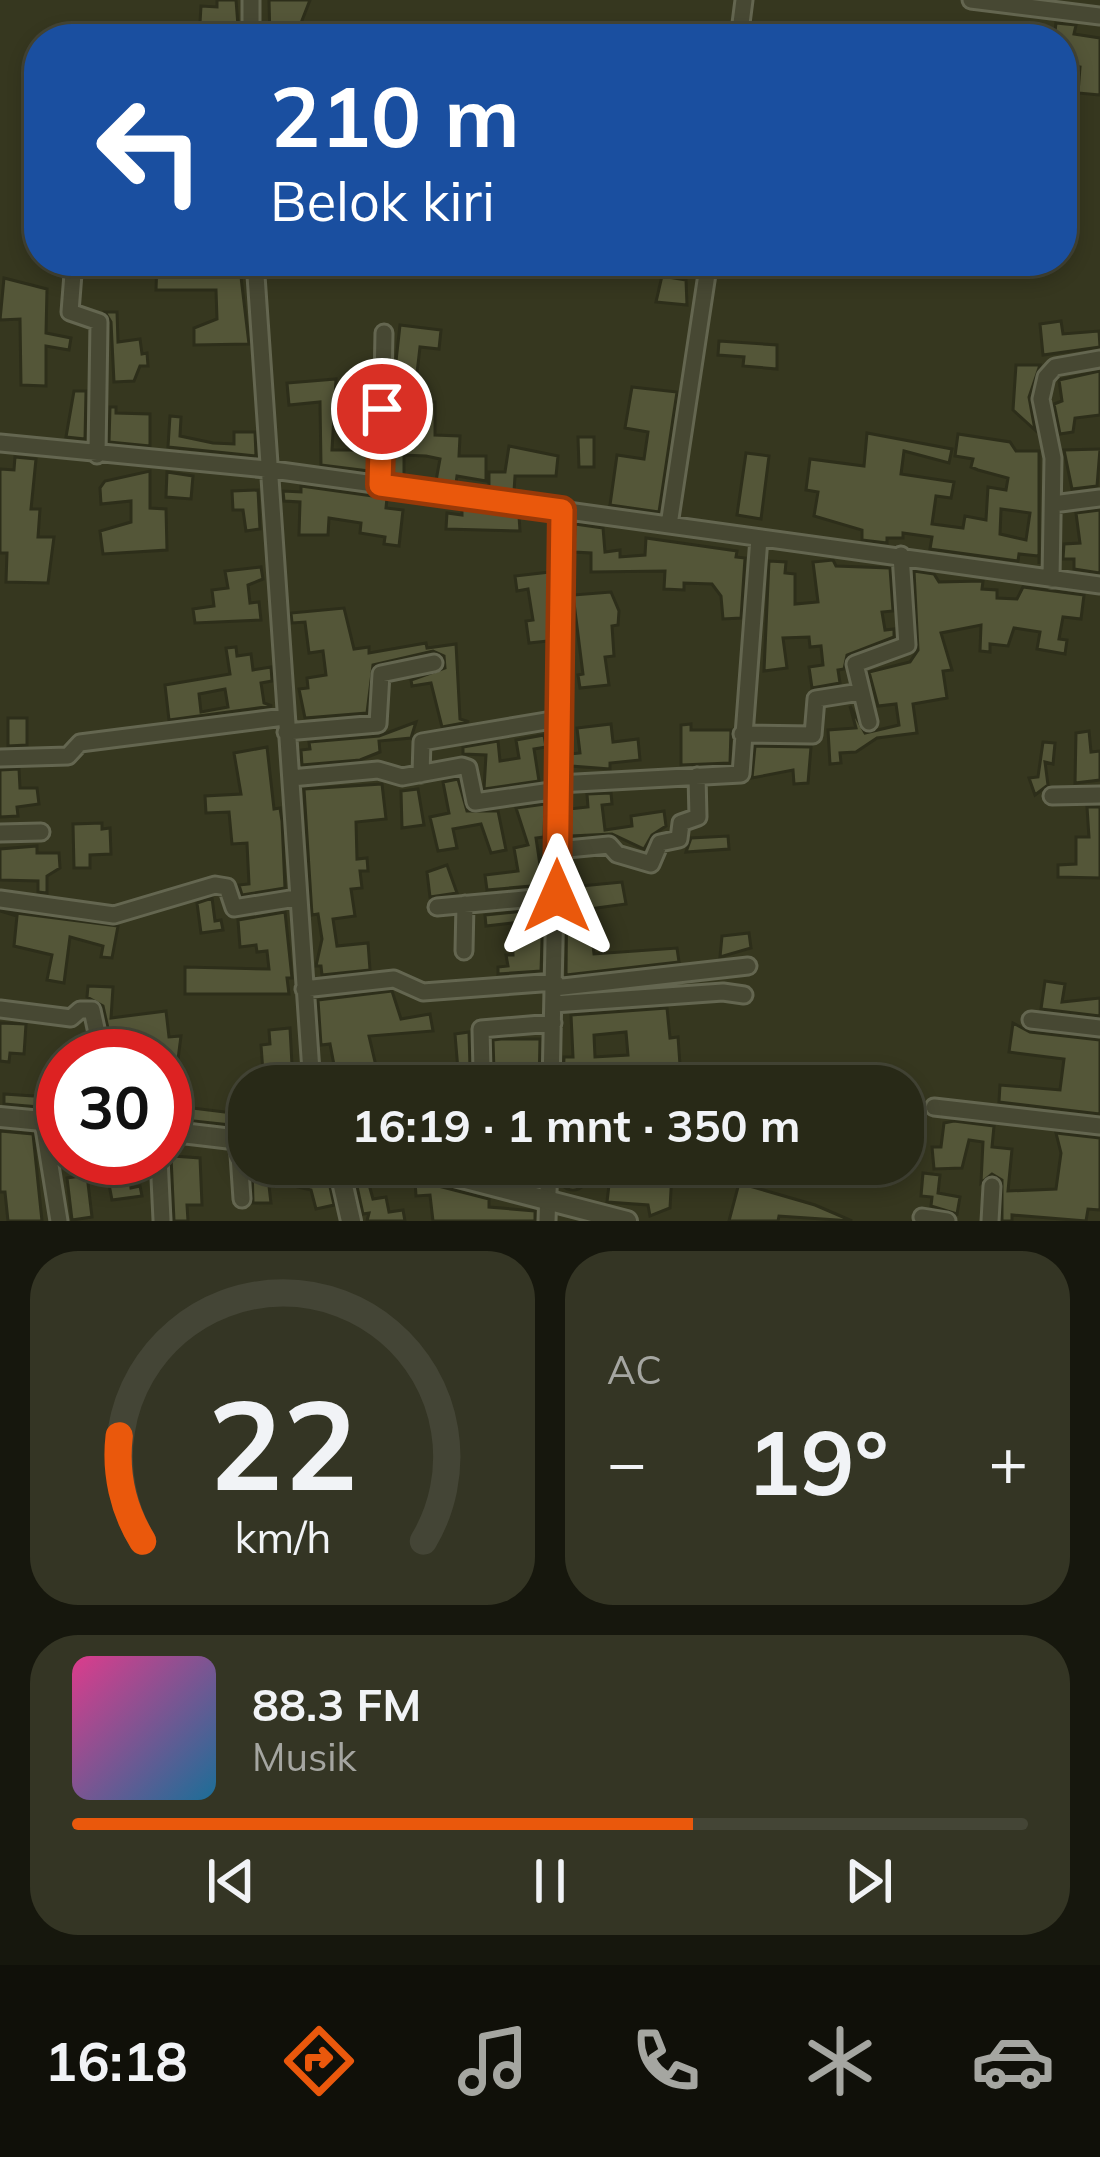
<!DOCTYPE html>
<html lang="id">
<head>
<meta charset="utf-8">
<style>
	:root { --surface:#282917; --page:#343524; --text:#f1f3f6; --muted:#a5a6a1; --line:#444536; --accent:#ea580c }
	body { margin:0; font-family:Mulish,sans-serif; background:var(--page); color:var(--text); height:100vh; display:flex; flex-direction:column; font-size:45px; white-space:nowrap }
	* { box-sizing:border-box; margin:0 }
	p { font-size:39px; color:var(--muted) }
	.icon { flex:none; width:66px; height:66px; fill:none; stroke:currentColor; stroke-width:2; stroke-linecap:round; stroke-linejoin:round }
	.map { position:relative; height:1221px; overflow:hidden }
	.drawer { display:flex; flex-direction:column; gap:30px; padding:30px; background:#16170d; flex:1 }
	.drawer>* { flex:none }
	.guide { position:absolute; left:24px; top:24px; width:1053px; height:252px; border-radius:48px; box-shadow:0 6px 18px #0003,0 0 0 3px var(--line); background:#1a4fa0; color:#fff; overflow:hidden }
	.speed { position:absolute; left:36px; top:1029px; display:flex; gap:24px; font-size:60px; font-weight:700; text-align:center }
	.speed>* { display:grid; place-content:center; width:156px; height:156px; border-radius:50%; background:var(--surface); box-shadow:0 6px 18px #0003,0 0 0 3px var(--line); line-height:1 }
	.speed .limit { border:18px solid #d22; background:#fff; color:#111 }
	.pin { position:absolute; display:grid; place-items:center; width:102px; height:102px; color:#fff; margin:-51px; border:6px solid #fff; border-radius:50%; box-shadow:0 3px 12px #0007 }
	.me { position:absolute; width:132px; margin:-66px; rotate:0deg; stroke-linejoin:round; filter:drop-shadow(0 0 9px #0008) }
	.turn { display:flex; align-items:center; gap:42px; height:252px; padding:0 48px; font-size:54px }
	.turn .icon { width:156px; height:156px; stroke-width:2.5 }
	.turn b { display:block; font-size:84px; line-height:102px }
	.big { font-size:90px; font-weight:700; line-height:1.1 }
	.drawer .widget { flex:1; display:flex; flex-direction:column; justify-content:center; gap:18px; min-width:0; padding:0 42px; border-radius:48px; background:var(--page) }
	.drawer .dial { align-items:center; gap:0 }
	.dial svg { height:312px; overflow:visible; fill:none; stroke:var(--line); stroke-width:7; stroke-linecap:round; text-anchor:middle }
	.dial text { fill:var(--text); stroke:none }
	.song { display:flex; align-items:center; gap:36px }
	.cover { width:144px; height:144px; border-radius:18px; background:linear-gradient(135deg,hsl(330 70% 55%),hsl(200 70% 35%)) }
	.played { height:12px; border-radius:6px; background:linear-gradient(90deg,var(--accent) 65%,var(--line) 65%) }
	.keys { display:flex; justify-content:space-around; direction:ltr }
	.heat { display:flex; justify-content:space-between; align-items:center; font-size:66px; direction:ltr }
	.drawer .tiles { flex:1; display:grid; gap:30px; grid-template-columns:1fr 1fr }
	.widget:last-child { grid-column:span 2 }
	.trip { position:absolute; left:228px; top:1065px; width:696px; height:120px; border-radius:48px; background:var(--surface); box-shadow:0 6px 18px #0003,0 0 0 3px var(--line); font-weight:700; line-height:120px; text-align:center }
	.dock { display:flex; height:192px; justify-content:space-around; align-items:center; background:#101009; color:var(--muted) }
	.dock .icon { width:84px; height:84px }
	.dock .on { color:var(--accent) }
	.dock b { font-size:54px; color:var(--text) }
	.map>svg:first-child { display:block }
</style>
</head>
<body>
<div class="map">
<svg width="1100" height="1221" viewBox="0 0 1100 1221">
	<rect width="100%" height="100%" fill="#36371f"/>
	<path fill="#545638" stroke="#2d2e1a" stroke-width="3" fill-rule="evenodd" d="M 217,0 L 236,0 L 239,39 L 213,37 L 214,24 L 200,23 L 201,6 L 217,7 Z
		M 269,0 L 310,0 L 301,23 L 302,39 L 270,39 Z
		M 1056,23 L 1076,25 L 1074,34 L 1100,38 L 1100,95 L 1078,93 L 1080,67 L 1062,64 L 1062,39 L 1054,39 Z
		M 157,261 L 214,261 L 213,277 L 241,277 L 249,344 L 194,345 L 194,328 L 217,319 L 216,290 L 156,290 Z
		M 662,276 L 686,280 L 687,305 L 656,302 Z
		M 4,278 L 47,289 L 46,333 L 71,338 L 69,350 L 46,346 L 46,386 L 21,385 L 20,319 L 0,320 Z
		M 105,312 L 117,312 L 118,342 L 140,339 L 142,354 L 147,353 L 148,366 L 140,366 L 134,381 L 114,382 L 111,322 Z
		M 1061,321 L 1063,334 L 1099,331 L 1100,347 L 1043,355 L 1040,324 Z
		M 400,325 L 441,330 L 439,349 L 420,347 L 417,373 L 395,370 Z
		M 719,341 L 777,345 L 777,369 L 743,366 L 744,357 L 718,355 Z
		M 1016,365 L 1040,365 L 1029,397 L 1035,430 L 1013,410 Z
		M 1100,371 L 1100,415 L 1075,418 L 1073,432 L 1060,434 L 1054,404 L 1062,401 L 1059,380 Z
		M 336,379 L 332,450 L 370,450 L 369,471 L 321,465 L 320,402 L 289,405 L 287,383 Z
		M 632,387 L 677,392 L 659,512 L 610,505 L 617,455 L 644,459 L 648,432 L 625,428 Z
		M 74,391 L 86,391 L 85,439 L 66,437 Z
		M 396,402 L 435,402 L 435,435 L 460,436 L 459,456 L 486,456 L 486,481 L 457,476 L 456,483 L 436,481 L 440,459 L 426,456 L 404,455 L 404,476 L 393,475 Z
		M 110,407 L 116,407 L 116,413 L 150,414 L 150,446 L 109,442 Z
		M 170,416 L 181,417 L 180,436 L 213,443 L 234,444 L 234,432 L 255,432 L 256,456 L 168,447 Z
		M 867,433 L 952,449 L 949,463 L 904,451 L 901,474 L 954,482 L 951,498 L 936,496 L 932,524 L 963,528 L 965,516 L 986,520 L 988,487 L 1006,490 L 1008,478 L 978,470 L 971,467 L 973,459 L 955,456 L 958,434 L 1010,442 L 1016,451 L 1039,451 L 1039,564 L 1039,556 L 1019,554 L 1018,561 L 930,549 L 932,537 L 903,533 L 903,538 L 887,538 L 887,543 L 862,540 L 862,530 L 814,516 L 818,492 L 806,490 L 810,459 L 864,466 ZM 1001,509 L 1030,513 L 1026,540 L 1000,534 Z
		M 578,437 L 594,437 L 594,467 L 579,467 Z
		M 509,446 L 558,456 L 556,476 L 515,476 L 514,491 L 489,488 L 489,472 L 505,472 Z
		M 1100,449 L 1097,486 L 1072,489 L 1064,450 Z
		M 746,453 L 769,456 L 761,519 L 737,515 Z
		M 15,457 L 36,459 L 31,509 L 40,509 L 38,537 L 54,537 L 48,583 L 6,582 L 7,553 L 0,553 L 0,469 L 14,470 Z
		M 150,471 L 150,508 L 166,509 L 167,550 L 103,554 L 100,531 L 131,522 L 131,501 L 101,504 L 100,488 L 105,481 Z
		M 167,472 L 193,476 L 191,499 L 166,497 Z
		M 301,486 L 387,498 L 386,508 L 403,510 L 399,546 L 384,544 L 385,537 L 360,533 L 361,523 L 329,518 L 328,535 L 299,535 L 300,502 L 284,501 L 283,491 L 301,492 Z
		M 258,490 L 260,529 L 246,531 L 243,510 L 233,510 L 232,491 Z
		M 462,508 L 519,516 L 520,531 L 446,529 L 447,513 L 462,515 Z
		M 1100,510 L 1100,573 L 1074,569 L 1074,559 L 1063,559 L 1064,544 L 1080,543 L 1076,513 Z
		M 575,524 L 603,528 L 605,552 L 620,550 L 620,557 L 645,555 L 646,538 L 737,551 L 736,557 L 745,558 L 741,618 L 723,619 L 721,596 L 712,584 L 684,583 L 684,590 L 664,589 L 665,571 L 591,572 L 591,553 L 574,552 Z
		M 833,560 L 836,566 L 890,568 L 893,611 L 882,612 L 885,630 L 894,629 L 894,637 L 847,655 L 844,669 L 838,670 L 840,683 L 812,688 L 809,667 L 823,665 L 821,646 L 810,647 L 809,637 L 783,638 L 787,668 L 764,671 L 769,561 L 786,562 L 785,573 L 795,574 L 795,604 L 818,602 L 813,562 Z
		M 261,567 L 263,579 L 248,585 L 250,603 L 259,602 L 261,620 L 195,623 L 193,609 L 214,606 L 212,590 L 228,588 L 225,571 Z
		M 914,571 L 934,574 L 939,582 L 983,581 L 982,589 L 997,590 L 997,598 L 1017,599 L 1023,587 L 1084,595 L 1081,619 L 1063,617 L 1059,639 L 1067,640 L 1065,654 L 1037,649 L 1040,632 L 1014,628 L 1008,646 L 990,644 L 990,652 L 980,651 L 981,625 L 941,633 L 952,670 L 943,671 L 947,698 L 913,704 L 917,733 L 877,738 L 856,752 L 840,753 L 841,763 L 830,764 L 828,730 L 856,728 L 850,706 L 865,733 L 899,725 L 896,704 L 878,706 L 869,672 L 910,662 L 918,650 Z
		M 550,572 L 548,641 L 529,643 L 526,621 L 533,620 L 528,589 L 517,591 L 515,576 Z
		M 611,592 L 619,611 L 618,625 L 612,626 L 614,656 L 605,657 L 609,685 L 580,688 L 578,675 L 583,674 L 573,595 Z
		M 344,608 L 354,649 L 369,647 L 369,653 L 426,643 L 427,648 L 456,644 L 460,719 L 469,722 L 442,727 L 431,683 L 412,686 L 411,680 L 445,668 L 444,656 L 433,651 L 373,665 L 367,713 L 305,718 L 299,689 L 308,688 L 307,678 L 326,675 L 323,651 L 309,653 L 305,622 L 292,623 L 291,613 Z
		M 236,647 L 237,656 L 251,654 L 253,670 L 271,667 L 272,681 L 261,683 L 264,703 L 272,706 L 169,720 L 165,685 L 230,674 L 226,648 ZM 225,689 L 228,707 L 201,712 L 199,694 Z
		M 8,718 L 27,718 L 27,745 L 8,746 Z
		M 416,722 L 411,738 L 379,741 L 380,752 L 360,760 L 302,765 L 301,750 L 310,749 L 309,742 L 379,736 Z
		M 611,724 L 613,742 L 638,739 L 640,760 L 610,763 L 610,769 L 571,766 L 570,754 L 580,753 L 577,728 Z
		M 691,724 L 691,730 L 731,730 L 730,763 L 681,765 L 681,725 Z
		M 1089,731 L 1091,752 L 1100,751 L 1100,780 L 1075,783 L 1076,733 Z
		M 544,735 L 546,747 L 534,749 L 539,781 L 484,789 L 486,755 L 463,754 L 463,747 L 498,741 L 500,761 L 519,758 L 516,740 Z
		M 1043,742 L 1055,743 L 1053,764 L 1045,762 L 1048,785 L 1035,795 L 1029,778 L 1038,777 Z
		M 755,746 L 811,747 L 808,783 L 794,784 L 793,770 L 752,778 Z
		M 267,747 L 274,809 L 280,808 L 282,821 L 285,888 L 242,895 L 239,885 L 249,884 L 247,843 L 232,844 L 229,812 L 206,813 L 205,796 L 241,794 L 234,753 Z
		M 19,769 L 20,788 L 37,788 L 39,804 L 17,807 L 18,816 L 0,817 L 0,770 Z
		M 458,779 L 467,811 L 498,811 L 506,850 L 491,853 L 481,824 L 453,829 L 457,848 L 438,851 L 430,817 L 449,813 L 443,782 Z
		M 382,784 L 386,819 L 356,822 L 357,859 L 367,858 L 368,871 L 360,871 L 362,888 L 351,889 L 355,916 L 333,919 L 337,946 L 368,943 L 370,970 L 322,975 L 321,966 L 316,966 L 322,939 L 318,914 L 312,915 L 304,789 Z
		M 418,789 L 424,825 L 402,828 L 401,791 Z
		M 611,793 L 612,804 L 602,805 L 605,830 L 632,826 L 631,816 L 664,811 L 666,826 L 652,835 L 644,849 L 612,834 L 570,836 L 569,809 L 588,807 L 587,794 Z
		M 545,804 L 544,837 L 536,838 L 543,885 L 487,890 L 485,875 L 518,871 L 514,848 L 528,845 L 516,808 Z
		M 1087,807 L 1100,807 L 1100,878 L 1058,877 L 1058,865 L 1076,864 L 1076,837 L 1089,837 Z
		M 102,823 L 102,829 L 110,828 L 111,854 L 90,855 L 90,868 L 74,868 L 73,824 Z
		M 728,836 L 729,849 L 686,852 L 691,838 Z
		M 37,846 L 37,853 L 59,853 L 60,868 L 47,876 L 47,893 L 38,892 L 38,881 L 0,880 L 0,849 Z
		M 447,865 L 457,893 L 430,897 L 427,872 Z
		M 578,872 L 580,886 L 622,882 L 626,904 L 589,909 L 594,954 L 677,948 L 679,962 L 566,975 L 567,873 Z
		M 212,898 L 215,921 L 221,920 L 223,930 L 201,933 L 197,903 Z
		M 543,909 L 541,971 L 498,974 L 498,967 L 508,966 L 506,955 L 513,955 L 512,923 L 486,926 L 485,915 Z
		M 0,911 L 118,926 L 112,958 L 101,957 L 103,946 L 70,937 L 64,983 L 47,980 L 52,955 L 14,946 L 17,916 Z
		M 285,912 L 292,978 L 287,978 L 289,994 L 185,994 L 185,967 L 269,969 L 267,951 L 257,952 L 256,945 L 240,947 L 238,920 Z
		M 749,933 L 751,948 L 720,957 L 722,936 Z
		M 1045,981 L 1065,984 L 1062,1002 L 1100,998 L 1100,1016 L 1041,1009 Z
		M 88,986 L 113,987 L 111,1018 L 166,1011 L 169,1037 L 181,1036 L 177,1067 L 181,1092 L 165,1090 L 165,1056 L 114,1055 L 103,1006 L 87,997 Z
		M 392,991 L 401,1019 L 430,1014 L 433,1031 L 369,1036 L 379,1079 L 338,1086 L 330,1044 L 321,1045 L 318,1000 Z
		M 667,1008 L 670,1038 L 678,1037 L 680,1065 L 721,1066 L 722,1086 L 676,1086 L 676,1066 L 649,1066 L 649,1086 L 639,1086 L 637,1066 L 614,1067 L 615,1080 L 600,1081 L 601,1086 L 563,1086 L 564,1057 L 573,1057 L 571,1015 ZM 626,1032 L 628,1055 L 595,1057 L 594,1035 Z
		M 0,1023 L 26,1024 L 24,1054 L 10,1053 L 9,1062 L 0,1061 Z
		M 1013,1023 L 1030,1032 L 1100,1040 L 1100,1114 L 999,1102 L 1000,1085 L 1060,1090 L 1064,1059 L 1009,1052 Z
		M 290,1028 L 292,1065 L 298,1065 L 300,1086 L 264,1086 L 261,1045 L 270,1044 L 269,1030 Z
		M 469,1032 L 470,1068 L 458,1070 L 455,1034 Z
		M 501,1039 L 540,1039 L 539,1086 L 512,1081 L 510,1069 L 494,1071 L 493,1040 Z
		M 4,1094 L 63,1098 L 63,1109 L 4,1104 Z
		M 176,1106 L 249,1115 L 249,1127 L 175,1119 Z
		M 954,1121 L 994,1126 L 992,1147 L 1012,1149 L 1008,1191 L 1056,1189 L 1061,1153 L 1056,1133 L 1100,1138 L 1100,1210 L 1088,1209 L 1086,1221 L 1012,1215 L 1012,1221 L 1002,1221 L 1002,1180 L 992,1174 L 981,1183 L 983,1142 L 969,1140 L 962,1168 L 934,1169 L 932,1147 L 941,1147 L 944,1123 Z
		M 0,1131 L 33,1134 L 42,1221 L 8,1221 L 5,1192 L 0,1192 Z
		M 165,1145 L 174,1146 L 174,1156 L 200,1158 L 202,1205 L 187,1205 L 188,1221 L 174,1221 L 171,1157 Z
		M 104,1158 L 127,1158 L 131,1188 L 140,1186 L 142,1196 L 112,1200 Z
		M559 1176a14 14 0 1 1 28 0a14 14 0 1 1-28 0Z
		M 252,1164 L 325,1164 L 334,1205 L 316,1209 L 311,1190 L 294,1186 L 269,1186 L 271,1203 L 253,1203 Z
		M 462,1164 L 537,1164 L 537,1178 L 504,1175 Z
		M 653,1169 L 672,1172 L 670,1208 L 650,1216 L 648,1205 L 607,1202 L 610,1176 L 651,1182 Z
		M 365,1170 L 373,1199 L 386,1197 L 389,1212 L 403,1210 L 405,1221 L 367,1221 L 369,1213 L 363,1214 L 354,1172 Z
		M 923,1173 L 940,1175 L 938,1193 L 960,1197 L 957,1214 L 931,1206 L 932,1197 L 921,1196 Z
		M 87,1175 L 92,1217 L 72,1220 L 67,1178 Z
		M 415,1180 L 489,1199 L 489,1207 L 535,1211 L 535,1221 L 433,1221 L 430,1195 L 416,1196 Z
		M 739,1183 L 815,1205 L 852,1221 L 779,1216 L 778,1221 L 729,1221 Z"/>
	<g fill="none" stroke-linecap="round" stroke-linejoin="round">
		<defs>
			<path id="minor" d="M 251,0 L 251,39
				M 971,0 L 1100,16
				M 739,39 L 744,0
				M 74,261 L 70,312 L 99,322 L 97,455
				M 255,261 L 312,1086
				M 0,443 L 266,469 L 1100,585
				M 381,485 L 384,333
				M 1053,504 L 1100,498
				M 669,525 L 709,261
				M 1051,579 L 1053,458 L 1041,399 L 1046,377 L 1055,367 L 1100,359
				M 869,722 L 855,664 L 907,645 L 901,555
				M 286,732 L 378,724 L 381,674 L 434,663
				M 742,734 L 813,735 L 816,699 L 860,692
				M 0,758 L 68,756 L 80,743 L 284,717
				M 421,774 L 422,742 L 558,719
				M 291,778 L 378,770 L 402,777 L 462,766 L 468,768 L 475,802 L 558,790
				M 558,784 L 741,774 L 759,538
				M 1052,796 L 1100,795
				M 0,833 L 41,832
				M 557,850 L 609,845 L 617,854 L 651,864 L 660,843 L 679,839 L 681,823 L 698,817 L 697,776
				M 0,899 L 114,915 L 215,885 L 227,887 L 234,908 L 296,898
				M 437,907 L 557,896
				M 464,951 L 465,904
				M 554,988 L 748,966
				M 304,989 L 394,979 L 423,992 L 555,982
				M 554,1004 L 723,992 L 744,995
				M 0,1009 L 71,1018 L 80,1010 L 92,1010 L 102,1056
				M 1031,1020 L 1100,1028
				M 482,1070 L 481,1029 L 553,1023
				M 551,1086 L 563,510
				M 934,1107 L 1100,1126
				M 43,1122 L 59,1221
				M 238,1140 L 242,1199
				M 159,1158 L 162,1220
				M 922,1217 L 947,1221
				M 547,1221 L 549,1164
				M 990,1221 L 992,1186"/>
			<path id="tertiary" d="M 0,1117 L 63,1123
				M 165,1131 L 249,1141
				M 338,1164 L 351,1221
				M 408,1164 L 627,1221"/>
		</defs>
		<use href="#minor" stroke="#646650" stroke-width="21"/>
		<use href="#tertiary" stroke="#646650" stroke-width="24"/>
		<use href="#minor" stroke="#474833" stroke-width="15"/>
		<use href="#tertiary" stroke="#474833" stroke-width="18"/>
	</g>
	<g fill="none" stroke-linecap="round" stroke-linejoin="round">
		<defs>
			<path id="route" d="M 382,409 L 380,485 L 562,510 L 557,896"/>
		</defs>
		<use href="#route" stroke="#983908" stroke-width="30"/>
		<use href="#route" stroke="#ea580c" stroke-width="21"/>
	</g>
</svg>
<div class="speed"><div class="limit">30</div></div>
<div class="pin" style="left:382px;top:409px;background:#d93025"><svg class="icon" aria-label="arrive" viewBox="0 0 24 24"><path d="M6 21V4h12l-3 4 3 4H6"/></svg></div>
<svg class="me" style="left:557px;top:896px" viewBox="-20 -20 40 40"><path d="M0-17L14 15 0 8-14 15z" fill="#ea580c" stroke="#fff" stroke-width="4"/></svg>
<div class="trip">16:19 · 1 mnt · 350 m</div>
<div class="guide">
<div class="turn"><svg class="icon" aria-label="left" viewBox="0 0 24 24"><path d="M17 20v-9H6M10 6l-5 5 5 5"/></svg><div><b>210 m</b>Belok kiri</div></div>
</div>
</div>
<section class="drawer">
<div class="tiles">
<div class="widget dial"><svg viewBox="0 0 100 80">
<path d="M14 69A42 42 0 1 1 86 69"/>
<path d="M14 69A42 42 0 0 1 8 42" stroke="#ea580c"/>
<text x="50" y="56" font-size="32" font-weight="700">22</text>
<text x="50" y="72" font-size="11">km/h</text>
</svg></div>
<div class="widget"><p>AC</p>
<div class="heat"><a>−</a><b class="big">19°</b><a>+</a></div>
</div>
<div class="widget">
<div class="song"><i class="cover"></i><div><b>88.3 FM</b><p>Musik</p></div></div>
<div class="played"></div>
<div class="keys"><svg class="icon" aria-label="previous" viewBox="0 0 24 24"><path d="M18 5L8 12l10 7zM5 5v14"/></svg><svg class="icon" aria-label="pause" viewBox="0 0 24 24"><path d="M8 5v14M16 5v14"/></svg><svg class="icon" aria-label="next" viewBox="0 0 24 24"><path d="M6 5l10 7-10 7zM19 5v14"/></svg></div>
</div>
</div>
</section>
<nav class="dock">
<b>16:18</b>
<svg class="icon on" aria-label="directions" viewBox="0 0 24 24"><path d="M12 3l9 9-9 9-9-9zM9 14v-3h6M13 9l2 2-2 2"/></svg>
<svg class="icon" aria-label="music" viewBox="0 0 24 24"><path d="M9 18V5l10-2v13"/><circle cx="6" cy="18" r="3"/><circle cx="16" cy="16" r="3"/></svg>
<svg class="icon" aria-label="phone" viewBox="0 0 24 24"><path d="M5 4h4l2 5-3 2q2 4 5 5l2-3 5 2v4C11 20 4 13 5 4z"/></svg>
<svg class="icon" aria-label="climate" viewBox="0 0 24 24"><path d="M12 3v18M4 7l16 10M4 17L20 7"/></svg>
<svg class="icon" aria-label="car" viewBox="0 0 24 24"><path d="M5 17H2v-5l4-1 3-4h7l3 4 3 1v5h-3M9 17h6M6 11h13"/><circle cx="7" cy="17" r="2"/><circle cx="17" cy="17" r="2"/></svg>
</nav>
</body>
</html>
